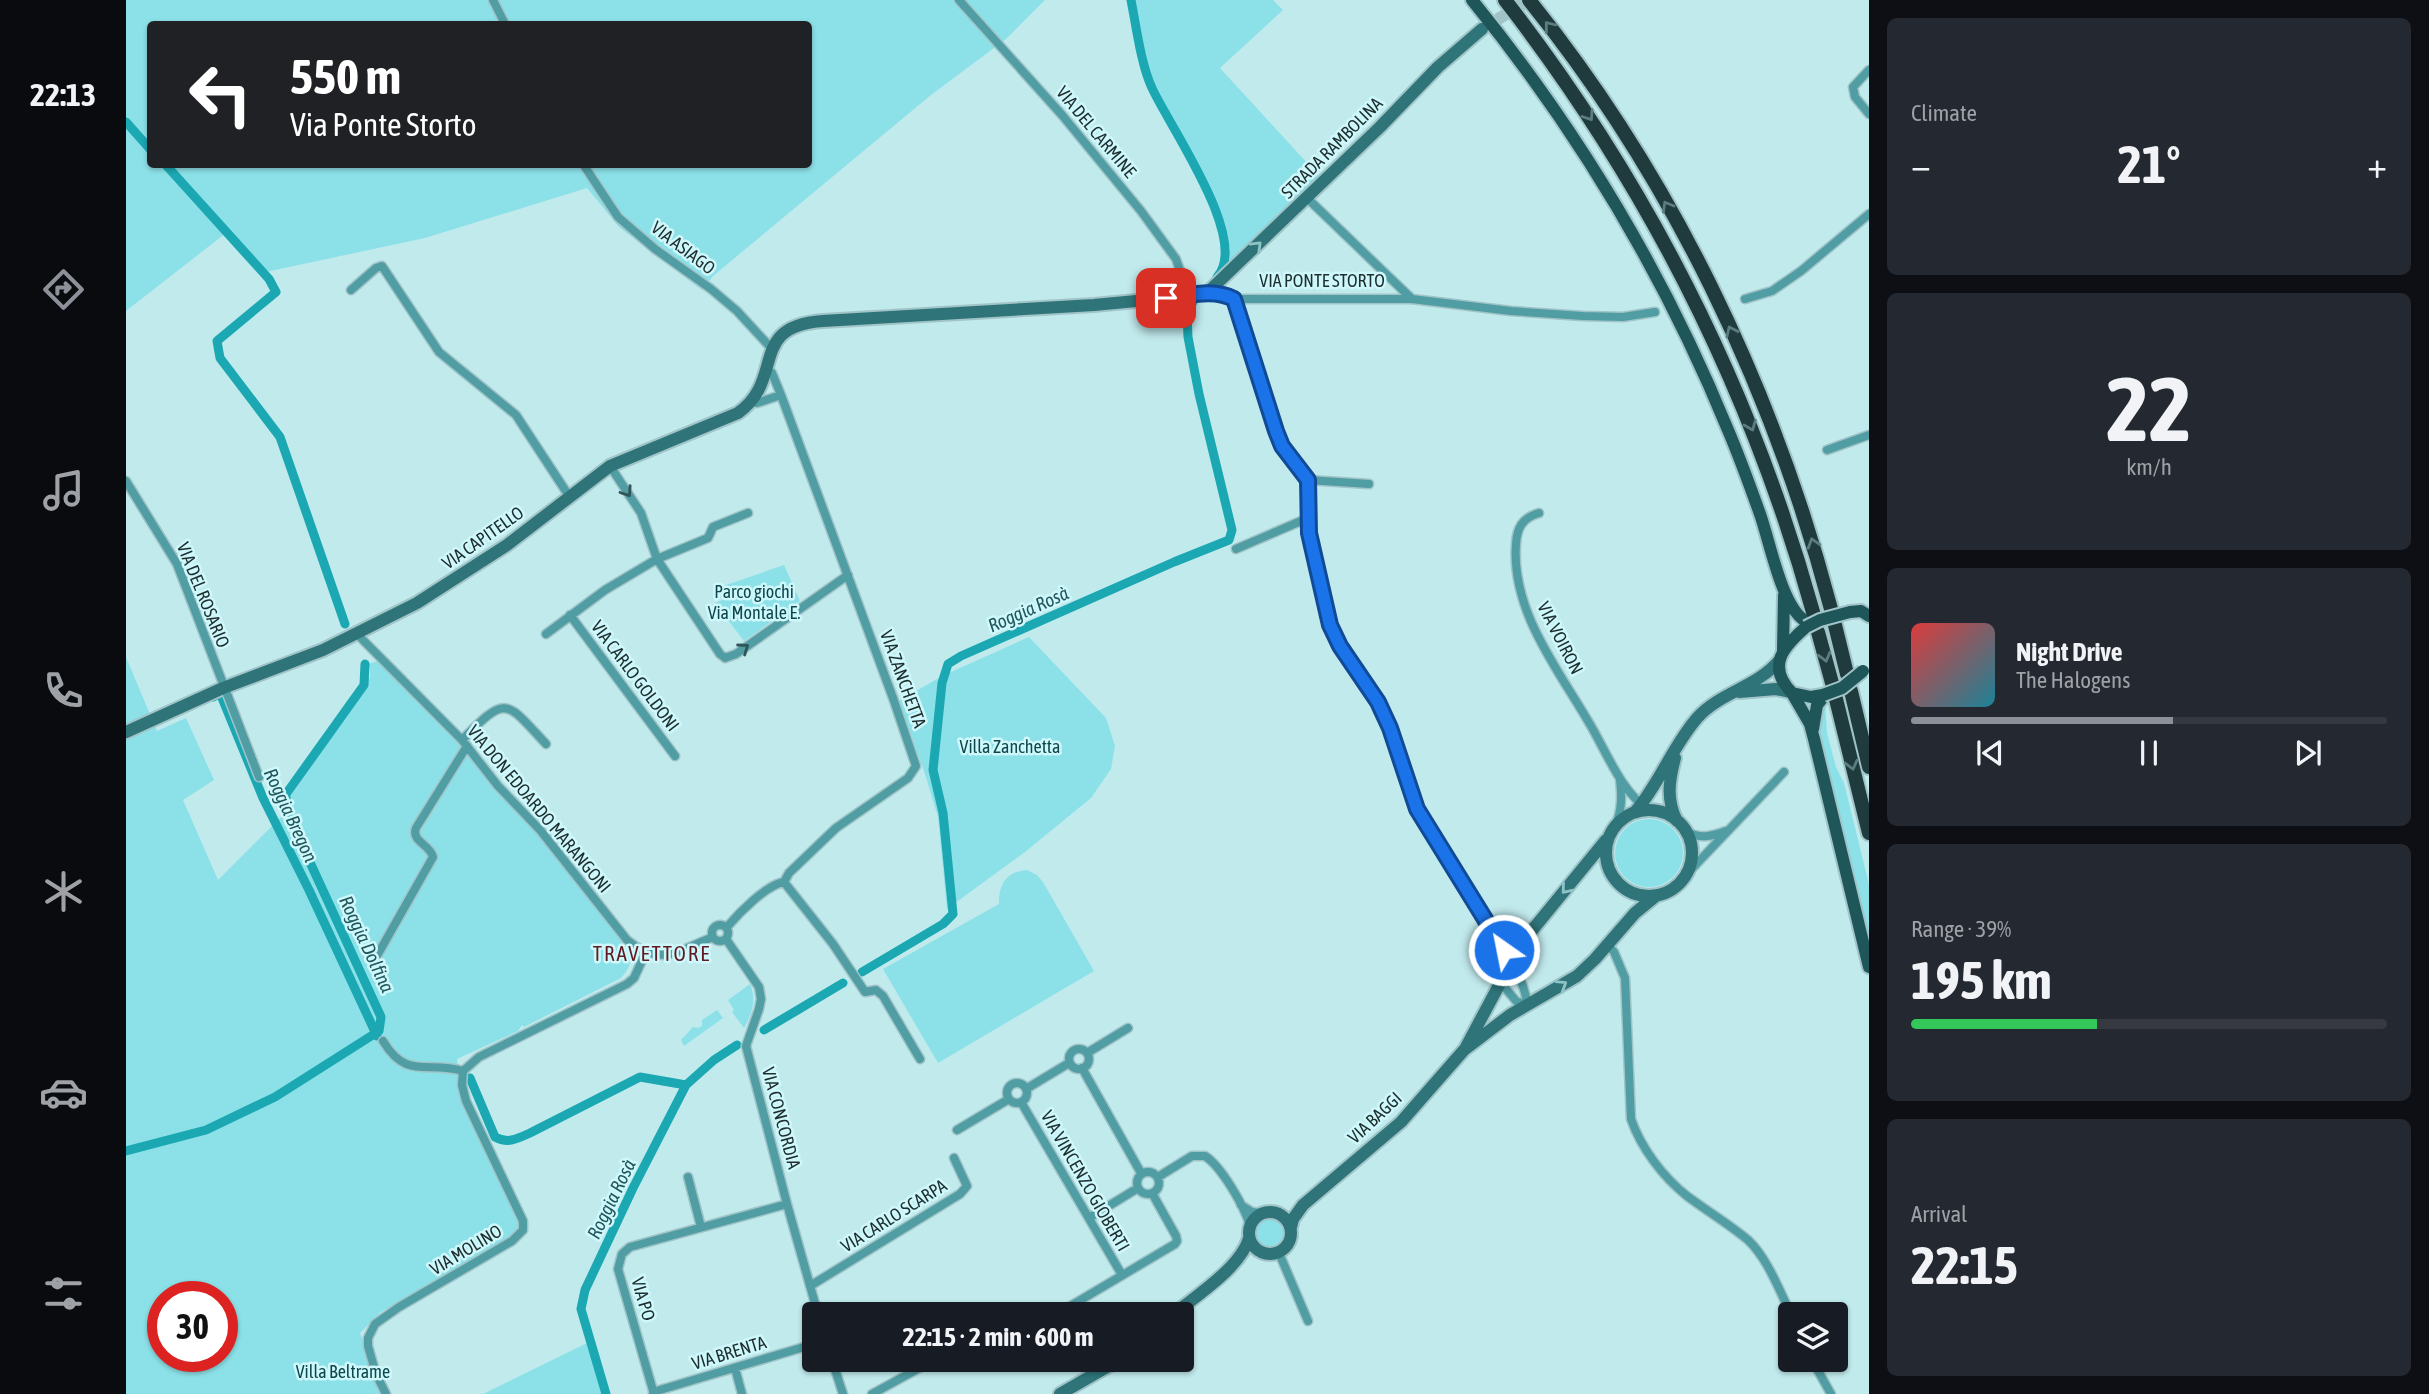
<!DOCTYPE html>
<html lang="en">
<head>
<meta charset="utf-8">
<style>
	:root { --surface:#171b24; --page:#242831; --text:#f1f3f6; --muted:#9ea1a6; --line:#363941; --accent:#8c9099 }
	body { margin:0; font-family:"Asap Condensed",sans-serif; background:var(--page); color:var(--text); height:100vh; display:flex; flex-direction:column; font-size:26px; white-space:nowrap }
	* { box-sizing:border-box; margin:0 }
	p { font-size:23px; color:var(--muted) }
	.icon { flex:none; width:38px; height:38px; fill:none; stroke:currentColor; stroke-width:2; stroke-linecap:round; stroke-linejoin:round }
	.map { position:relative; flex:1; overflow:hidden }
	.sheet { display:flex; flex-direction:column; gap:18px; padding:18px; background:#0d0f14; width:560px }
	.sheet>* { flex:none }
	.hud { position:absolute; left:21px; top:21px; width:665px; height:147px; border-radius:7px; box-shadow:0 2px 5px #0004; background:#202124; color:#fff; overflow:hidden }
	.fabs { position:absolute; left:1652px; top:1302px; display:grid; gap:14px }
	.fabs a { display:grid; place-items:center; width:70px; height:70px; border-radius:7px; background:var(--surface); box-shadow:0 2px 5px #0004; font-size:35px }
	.speed { position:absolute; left:21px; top:1281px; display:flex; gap:14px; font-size:35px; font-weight:700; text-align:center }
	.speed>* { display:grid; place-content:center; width:91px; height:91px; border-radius:50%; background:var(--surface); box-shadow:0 2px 5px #0004; line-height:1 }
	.speed .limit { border:10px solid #d22; background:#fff; color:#111 }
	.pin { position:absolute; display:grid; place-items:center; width:60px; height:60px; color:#fff; margin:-30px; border-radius:14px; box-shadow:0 4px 10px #0006 }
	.me { position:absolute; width:77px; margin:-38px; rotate:327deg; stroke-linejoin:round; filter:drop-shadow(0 0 5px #0008) }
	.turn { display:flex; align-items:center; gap:24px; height:147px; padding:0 28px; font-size:32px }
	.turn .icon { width:91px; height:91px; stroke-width:2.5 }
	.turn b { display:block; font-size:49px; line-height:60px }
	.big { font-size:52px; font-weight:700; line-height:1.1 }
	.sheet .card { flex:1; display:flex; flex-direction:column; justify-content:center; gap:10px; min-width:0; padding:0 24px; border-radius:10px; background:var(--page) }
	.sheet .dial { align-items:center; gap:0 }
	.dial b { font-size:91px; line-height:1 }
	.song { display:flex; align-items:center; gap:21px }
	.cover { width:84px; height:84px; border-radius:10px; background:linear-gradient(135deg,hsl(0 70% 55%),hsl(190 70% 35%)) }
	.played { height:7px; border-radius:4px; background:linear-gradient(90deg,var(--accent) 55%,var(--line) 55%) }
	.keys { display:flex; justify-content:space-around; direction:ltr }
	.heat { display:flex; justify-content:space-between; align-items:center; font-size:38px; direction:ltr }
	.charge { height:10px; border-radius:5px; background:linear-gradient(90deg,#34c759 39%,var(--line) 0) }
	.trip { position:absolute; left:676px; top:1302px; width:392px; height:70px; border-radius:7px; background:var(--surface); box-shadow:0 2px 5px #0004; font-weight:700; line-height:70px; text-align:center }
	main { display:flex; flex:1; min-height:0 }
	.tab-bar { display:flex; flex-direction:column; width:126px; justify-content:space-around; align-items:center; background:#090b0e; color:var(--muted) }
	.tab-bar .icon { width:49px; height:49px }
	.tab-bar .on { color:var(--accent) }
	.tab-bar b { font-size:32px; color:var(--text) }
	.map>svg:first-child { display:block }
</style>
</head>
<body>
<main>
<nav class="tab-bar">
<b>22:13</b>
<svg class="icon on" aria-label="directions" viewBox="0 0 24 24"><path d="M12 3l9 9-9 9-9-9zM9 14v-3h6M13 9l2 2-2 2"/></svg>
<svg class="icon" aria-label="music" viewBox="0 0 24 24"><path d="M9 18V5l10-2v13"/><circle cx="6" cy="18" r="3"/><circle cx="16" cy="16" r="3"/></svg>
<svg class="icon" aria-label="phone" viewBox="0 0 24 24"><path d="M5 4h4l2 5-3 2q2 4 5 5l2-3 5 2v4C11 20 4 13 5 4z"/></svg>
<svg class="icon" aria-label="climate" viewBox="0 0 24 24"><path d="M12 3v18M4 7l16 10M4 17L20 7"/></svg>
<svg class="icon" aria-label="car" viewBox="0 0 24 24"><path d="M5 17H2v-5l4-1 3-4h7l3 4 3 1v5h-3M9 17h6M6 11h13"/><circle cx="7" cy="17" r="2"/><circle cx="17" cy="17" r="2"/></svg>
<svg class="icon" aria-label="filters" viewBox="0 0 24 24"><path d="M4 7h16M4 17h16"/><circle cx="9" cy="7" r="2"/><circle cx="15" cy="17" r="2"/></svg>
</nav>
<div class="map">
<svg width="1743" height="1394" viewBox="0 0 1743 1394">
	<rect width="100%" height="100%" fill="#c1eaed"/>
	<path fill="#8ce1e8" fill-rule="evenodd" d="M 0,0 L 919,0 L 880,39 L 805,95 L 587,276 L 576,290 L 493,227 L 461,188 L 299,238 L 135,273 L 100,233 L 0,311 ZM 24,24 L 682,24 L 682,164 L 24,164 Z
		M 1003,0 L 1147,0 L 1157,10 L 1094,68 L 1194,177 L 1103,271 L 1092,268 C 1112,219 1041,131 1021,85 C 1010,58 1008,28 1003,0 Z
		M 658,565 L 674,601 L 618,641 L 589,603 L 601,598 L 597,586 Z
		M 903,637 L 980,718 L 989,746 L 985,769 L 965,798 L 899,852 L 821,909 L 812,817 L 799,774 L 773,701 L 816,676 Z
		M 0,657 L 31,731 L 60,718 L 88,780 L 57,800 L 92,880 L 164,808 L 161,797 L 163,789 L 244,677 L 244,669 L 242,664 L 255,660 L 331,737 C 332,740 334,744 334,747 C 333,758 293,816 285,829 L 293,834 L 340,756 L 345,753 L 498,936 C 505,953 509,963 495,978 L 398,1027 L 396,1025 L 392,1031 L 331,1059 L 334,1093 L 395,1220 L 388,1235 L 255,1312 L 234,1333 L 257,1394 L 0,1394 ZM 37,1297 L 96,1297 L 96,1356 L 37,1356 Z
		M 1699,702 L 1701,733 L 1710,767 L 1718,783 L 1743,884 L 1743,942 L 1694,736 L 1693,710 Z
		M1489 853a34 34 0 1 1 68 0a34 34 0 1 1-68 0Z
		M 901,870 L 911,875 L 917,882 L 968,971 L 812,1063 L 757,969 L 873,904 C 873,883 880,872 901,870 Z
		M 624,984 C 631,1000 626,1014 618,1028 L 606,1012 L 608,1010 L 602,1000 Z
		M 591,1010 L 597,1018 L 558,1046 L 555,1040 L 567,1027 L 572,1028 L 576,1026 L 576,1020 Z
		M1128 1233a16 16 0 1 1 32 0a16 16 0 1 1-32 0Z
		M 465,1341 L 478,1394 L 357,1394 Z"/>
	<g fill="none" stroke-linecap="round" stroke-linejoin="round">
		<path stroke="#1ba8b2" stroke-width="9" d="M 1005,0 C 1010,25 1015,65 1026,88 C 1043,126 1125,240 1091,277
			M 0,122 L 24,149
			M 39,164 L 143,279 L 150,292 L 91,341 L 94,358 L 154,437 L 219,624
			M 87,697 L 94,693 L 137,798 L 183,890 L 251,1036
			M 736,972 L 817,924 L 827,914 L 817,813 L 807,770 L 816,683 L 822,664 L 835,656 L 1048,562 L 1103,540 L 1106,530 L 1073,394 L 1062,337 L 1061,312 L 1067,302
			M 638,1030 L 717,983
			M 344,1078 L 369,1137 C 382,1144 391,1139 404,1133 L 514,1077 L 560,1085
			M 0,1151 L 80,1130 L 149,1097 L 253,1031 L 255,1017 L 160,810 L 160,794 L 238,685 L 239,664
			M 480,1394 L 455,1309 L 459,1290 L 507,1188 L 560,1085 L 588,1060 L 611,1045"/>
		<path stroke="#a0c4c7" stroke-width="12" stroke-dasharray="12 6" stroke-linecap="butt" d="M 1356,29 L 1403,0"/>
		<defs>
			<path id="street" d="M 367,0 L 379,24
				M 833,0 L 936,115 L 1015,211 L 1050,259 L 1063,296
				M 1743,70 L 1727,87 L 1729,97 L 1743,114
				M 457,164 L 492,217 L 529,249 L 585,289 L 611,311 L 646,349
				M 1181,198 L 1286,299
				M 225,290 L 250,268 L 256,266 L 313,352 L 390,415 L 443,496
				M 1081,293 L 1096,293 L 1108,299 L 1286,299 L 1385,311 L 1457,316 L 1497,317 L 1529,312
				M 1108,299 L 1150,431 L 1156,446 L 1182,480 L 1183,533 L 1204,625 L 1215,646 L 1252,702 L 1264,728 L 1291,809 L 1385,961 L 1397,986 L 1402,1004 L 1391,1002 L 1373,981
				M 1619,299 L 1646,291 L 1675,271 L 1743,214
				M 626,401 L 631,403 L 655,395
				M 1701,450 L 1743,435
				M 484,466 L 515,513 L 531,559 L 594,654 L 599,658 L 610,654 L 722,575
				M 1182,480 L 1243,484
				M 0,481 L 51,564 L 133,777
				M 1413,513 C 1396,518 1391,528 1390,544 C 1385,610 1431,668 1462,721 C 1480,750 1494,791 1523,810
				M 1110,549 L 1182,518
				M 444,615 L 549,756
				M 231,634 L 336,740 L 372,786 L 414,830 L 501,940 C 534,968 554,950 587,937
				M 420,634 L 479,590 L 531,559 L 582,538 L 587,527 L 622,513
				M 336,740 C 381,694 379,700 420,744
				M 1489,827 C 1496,810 1496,797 1494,779
				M 1559,831 C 1574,839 1584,837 1600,831
				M 1557,878 L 1658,772
				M 658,882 L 707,944 L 739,992 L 750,990 L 757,996 L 794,1059
				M586 933a8 8 0 1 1 16 0a8 8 0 1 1-16 0Z
				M 601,927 C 613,913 640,885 658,882 L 663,873 L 710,828 L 782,778 L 790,766 L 767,698 L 655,395 L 646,373 L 641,370
				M 600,939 L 633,987 L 635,999 L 633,1009 L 620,1046 L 661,1204 L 692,1314
				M 1482,945 L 1488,952 L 1499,978 L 1505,1119 C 1515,1148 1537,1177 1561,1196 C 1581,1211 1603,1224 1622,1240 C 1642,1259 1653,1290 1665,1314
				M 252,954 L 307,857 C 304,844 285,842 290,828 L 341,746
				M 257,1041 C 281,1081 302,1060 337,1071
				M943 1059a10 10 0 1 1 20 0a10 10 0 1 1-20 0Z
				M 961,1053 L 1002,1028
				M 956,1068 L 1015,1173
				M881 1093a10 10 0 1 1 20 0a10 10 0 1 1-20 0Z
				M 900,1089 L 943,1063
				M 895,1102 L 996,1275
				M 831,1130 L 883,1099
				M1011 1183a11 11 0 1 1 22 0a11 11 0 1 1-22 0Z
				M 562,1177 L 575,1227
				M 1032,1177 L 1066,1156 L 1079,1156 C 1095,1166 1119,1207 1124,1226
				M 1115,1205 L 1126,1212 L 1135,1213
				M 963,1218 L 1012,1188
				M 1153,1253 L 1182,1321
				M 684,1286 L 834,1194 L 841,1186 L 828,1158
				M 889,1314 L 890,1314
				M 931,1314 L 1049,1244 L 1051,1241 L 1050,1236 L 1026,1193
				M 706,1360 L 717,1394
				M 1686,1360 L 1705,1394
				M 609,1368 L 616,1394
				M 527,1392 L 688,1344
				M 260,1394 L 250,1374 L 242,1346 L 242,1338 L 249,1324 L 273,1307 L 386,1241 L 397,1230 L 397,1221 L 340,1101 L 336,1085 L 337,1071 L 353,1057 L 501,984 L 508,978 L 520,952
				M 528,1394 L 492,1269 L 496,1254 L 504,1247 L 661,1204
				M 746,1394 L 808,1360"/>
			<path id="secondary" d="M 1613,692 L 1650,689 L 1665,692
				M 0,732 L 97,688 L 197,650 L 291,603 L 381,545 L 484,466 L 612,413 C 660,379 621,326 697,321 L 968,305 L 1063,296 L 1081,293 L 1254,127 L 1312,67 L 1356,29
				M 1549,758 C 1543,780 1540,800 1551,821
				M1480 853a43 43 0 1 1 86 0a43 43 0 1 1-86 0Z
				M 1509,812 C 1534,783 1547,745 1572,717 C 1595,692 1631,687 1653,661
				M 1340,1047 L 1395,944 L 1480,840
				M1123 1233a21 21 0 1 1 42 0a21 21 0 1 1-42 0Z
				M 1165,1227 L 1167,1219 L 1177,1205 L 1275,1122 L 1338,1050 L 1384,1015 L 1451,976 L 1469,959 L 1509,913 L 1531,895
				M 1048,1314 C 1071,1295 1115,1267 1123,1238
				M 934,1394 L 993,1360"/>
			<path id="primary" d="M 1346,0 C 1452,130 1539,276 1602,430 C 1614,458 1624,486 1634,514 C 1644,542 1655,604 1678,620
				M 1724,612 L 1735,611 L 1743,616
				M 1680,627 C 1657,647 1640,666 1666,693 L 1685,697 L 1697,695
				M 1657,650 L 1658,595
				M 1666,693 L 1684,724 L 1688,739 L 1743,967
				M 1687,729 L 1691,705 L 1700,694"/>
			<path id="highway" d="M 1379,0 C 1521,183 1625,389 1687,612
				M 1403,0 C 1546,177 1647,389 1705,609
				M 1709,625 L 1721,674
				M 1692,632 L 1706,683
				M 1725,691 L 1743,767
				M 1710,699 L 1743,833"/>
		</defs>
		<use href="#street" stroke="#a0c4c7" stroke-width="11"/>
		<use href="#secondary" stroke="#a0c4c7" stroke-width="16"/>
		<use href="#primary" stroke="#a0c4c7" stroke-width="16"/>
		<use href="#highway" stroke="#a0c4c7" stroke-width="18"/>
		<use href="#street" stroke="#509da3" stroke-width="8"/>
		<use href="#secondary" stroke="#2e7479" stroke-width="12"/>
		<use href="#primary" stroke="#1e565a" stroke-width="12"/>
		<use href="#highway" stroke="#1f3b3d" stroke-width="14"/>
		<defs>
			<path id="primary-bridge" d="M 1680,627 L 1694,620 L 1724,612
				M 1697,695 L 1716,688 L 1737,671"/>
		</defs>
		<use href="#primary-bridge" stroke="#a0c4c7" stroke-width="16" stroke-linecap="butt"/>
		<use href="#primary-bridge" stroke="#1e565a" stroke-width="12"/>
	</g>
	<defs><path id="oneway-chevron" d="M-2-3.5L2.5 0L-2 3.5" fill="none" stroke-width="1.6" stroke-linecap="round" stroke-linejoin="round" transform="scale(1.75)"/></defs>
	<g stroke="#5c7d80">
		<use href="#oneway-chevron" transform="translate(1423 26) rotate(-128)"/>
		<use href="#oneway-chevron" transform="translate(1463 116) rotate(56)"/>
		<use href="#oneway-chevron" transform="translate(1541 206) rotate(-120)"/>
		<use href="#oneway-chevron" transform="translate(1605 331) rotate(-115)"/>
		<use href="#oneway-chevron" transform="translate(1625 426) rotate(68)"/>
		<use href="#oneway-chevron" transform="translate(1687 543) rotate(-107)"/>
		<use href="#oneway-chevron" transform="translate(1699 657) rotate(75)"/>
		<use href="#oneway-chevron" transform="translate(1726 765) rotate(76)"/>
	</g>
	<g stroke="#8ec3c7">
		<use href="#oneway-chevron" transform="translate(1131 246) rotate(-44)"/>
		<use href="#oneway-chevron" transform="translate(1440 889) rotate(129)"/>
		<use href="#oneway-chevron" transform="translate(1436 985) rotate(-32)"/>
	</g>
	<g stroke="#305558">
		<use href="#oneway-chevron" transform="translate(501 492) rotate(56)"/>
		<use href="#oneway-chevron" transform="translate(618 648) rotate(-35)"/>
	</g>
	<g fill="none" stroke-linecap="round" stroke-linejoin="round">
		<defs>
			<path id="route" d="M 1040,298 C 1063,296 1086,288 1108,299 L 1150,431 L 1156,446 L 1182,480 L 1183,533 L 1204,625 L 1214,646 L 1252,702 L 1264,728 L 1291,809 L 1378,950"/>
		</defs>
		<use href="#route" stroke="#114b97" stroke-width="18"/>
		<use href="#route" stroke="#1a73e8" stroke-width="12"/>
	</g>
	<g text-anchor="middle" stroke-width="5" stroke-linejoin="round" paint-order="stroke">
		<g font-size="18" fill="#1e2e2f" stroke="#cef8fb">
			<text transform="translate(970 132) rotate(50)" y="6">VIA DEL CARMINE</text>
			<text transform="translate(1206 148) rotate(-45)" y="6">STRADA RAMBOLINA</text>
			<text transform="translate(557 248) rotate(37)" y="6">VIA ASIAGO</text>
			<text x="1196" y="287">VIA PONTE STORTO</text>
			<text transform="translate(357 538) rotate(-35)" y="6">VIA CAPITELLO</text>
			<text transform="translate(77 595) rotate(68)" y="6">VIA DEL ROSARIO</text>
			<text transform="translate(1434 638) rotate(63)" y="6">VIA VOIRON</text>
			<text transform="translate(509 676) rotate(53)" y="6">VIA CARLO GOLDONI</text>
			<text transform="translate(777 679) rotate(70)" y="6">VIA ZANCHETTA</text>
			<text transform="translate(413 809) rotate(50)" y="6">VIA DON EDOARDO MARANGONI</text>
			<text transform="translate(655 1118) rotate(75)" y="6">VIA CONCORDIA</text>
			<text transform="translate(1249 1118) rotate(-43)" y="6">VIA BAGGI</text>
			<text transform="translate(959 1181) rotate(60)" y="6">VIA VINCENZO GIOBERTI</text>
			<text transform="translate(768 1216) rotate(-32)" y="6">VIA CARLO SCARPA</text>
			<text transform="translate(340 1250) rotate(-31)" y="6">VIA MOLINO</text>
			<text transform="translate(517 1299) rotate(74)" y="6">VIA PO</text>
			<text transform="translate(603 1353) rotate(-17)" y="6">VIA BRENTA</text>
		</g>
		<g font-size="18" fill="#0e474b" stroke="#cef8fb">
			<text x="628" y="598">Parco giochi<tspan x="628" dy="21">Via Montale E.</tspan></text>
			<text x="884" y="753">Villa Zanchetta</text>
			<text x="217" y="1378">Villa Beltrame</text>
		</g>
		<g font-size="19" font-style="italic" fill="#21565a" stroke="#cef8fb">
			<text transform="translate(902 609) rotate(-24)" y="7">Roggia Rosà</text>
			<text transform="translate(165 815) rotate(65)" y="7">Roggia Bregon</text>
			<text transform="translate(241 944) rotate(65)" y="7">Roggia Dolfina</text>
			<text transform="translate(485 1199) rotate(-64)" y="7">Roggia Rosà</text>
		</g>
		<g font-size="21" letter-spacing="2" fill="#601a21" stroke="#cef8fb">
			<text x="526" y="961">TRAVETTORE</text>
		</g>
	</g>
</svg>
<div class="fabs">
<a><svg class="icon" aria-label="layers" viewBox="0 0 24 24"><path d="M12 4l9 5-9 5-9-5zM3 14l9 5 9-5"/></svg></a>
</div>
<div class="speed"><div class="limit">30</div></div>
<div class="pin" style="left:1040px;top:298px;background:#d93025"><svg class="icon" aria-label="arrive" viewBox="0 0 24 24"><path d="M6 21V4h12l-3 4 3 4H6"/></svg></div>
<svg class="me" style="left:1378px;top:950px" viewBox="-20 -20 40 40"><circle r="17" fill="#1a73e8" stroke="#fff" stroke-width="3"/><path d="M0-11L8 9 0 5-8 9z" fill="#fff"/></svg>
<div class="trip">22:15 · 2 min · 600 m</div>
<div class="hud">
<div class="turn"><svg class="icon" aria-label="left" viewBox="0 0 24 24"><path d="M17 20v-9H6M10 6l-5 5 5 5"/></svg><div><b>550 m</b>Via Ponte Storto</div></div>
</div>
</div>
<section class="sheet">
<div class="card"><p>Climate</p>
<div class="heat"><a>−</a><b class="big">21°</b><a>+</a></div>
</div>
<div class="card dial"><b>22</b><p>km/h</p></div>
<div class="card">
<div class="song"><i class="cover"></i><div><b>Night Drive</b><p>The Halogens</p></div></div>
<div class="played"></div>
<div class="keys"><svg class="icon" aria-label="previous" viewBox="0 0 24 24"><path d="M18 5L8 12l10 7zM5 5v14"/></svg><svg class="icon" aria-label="pause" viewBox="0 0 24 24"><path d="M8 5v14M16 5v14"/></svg><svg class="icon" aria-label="next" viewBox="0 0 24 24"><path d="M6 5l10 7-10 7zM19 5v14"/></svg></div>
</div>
<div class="card"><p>Range · 39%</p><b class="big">195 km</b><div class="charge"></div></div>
<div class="card"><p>Arrival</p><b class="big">22:15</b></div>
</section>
</main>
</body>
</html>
